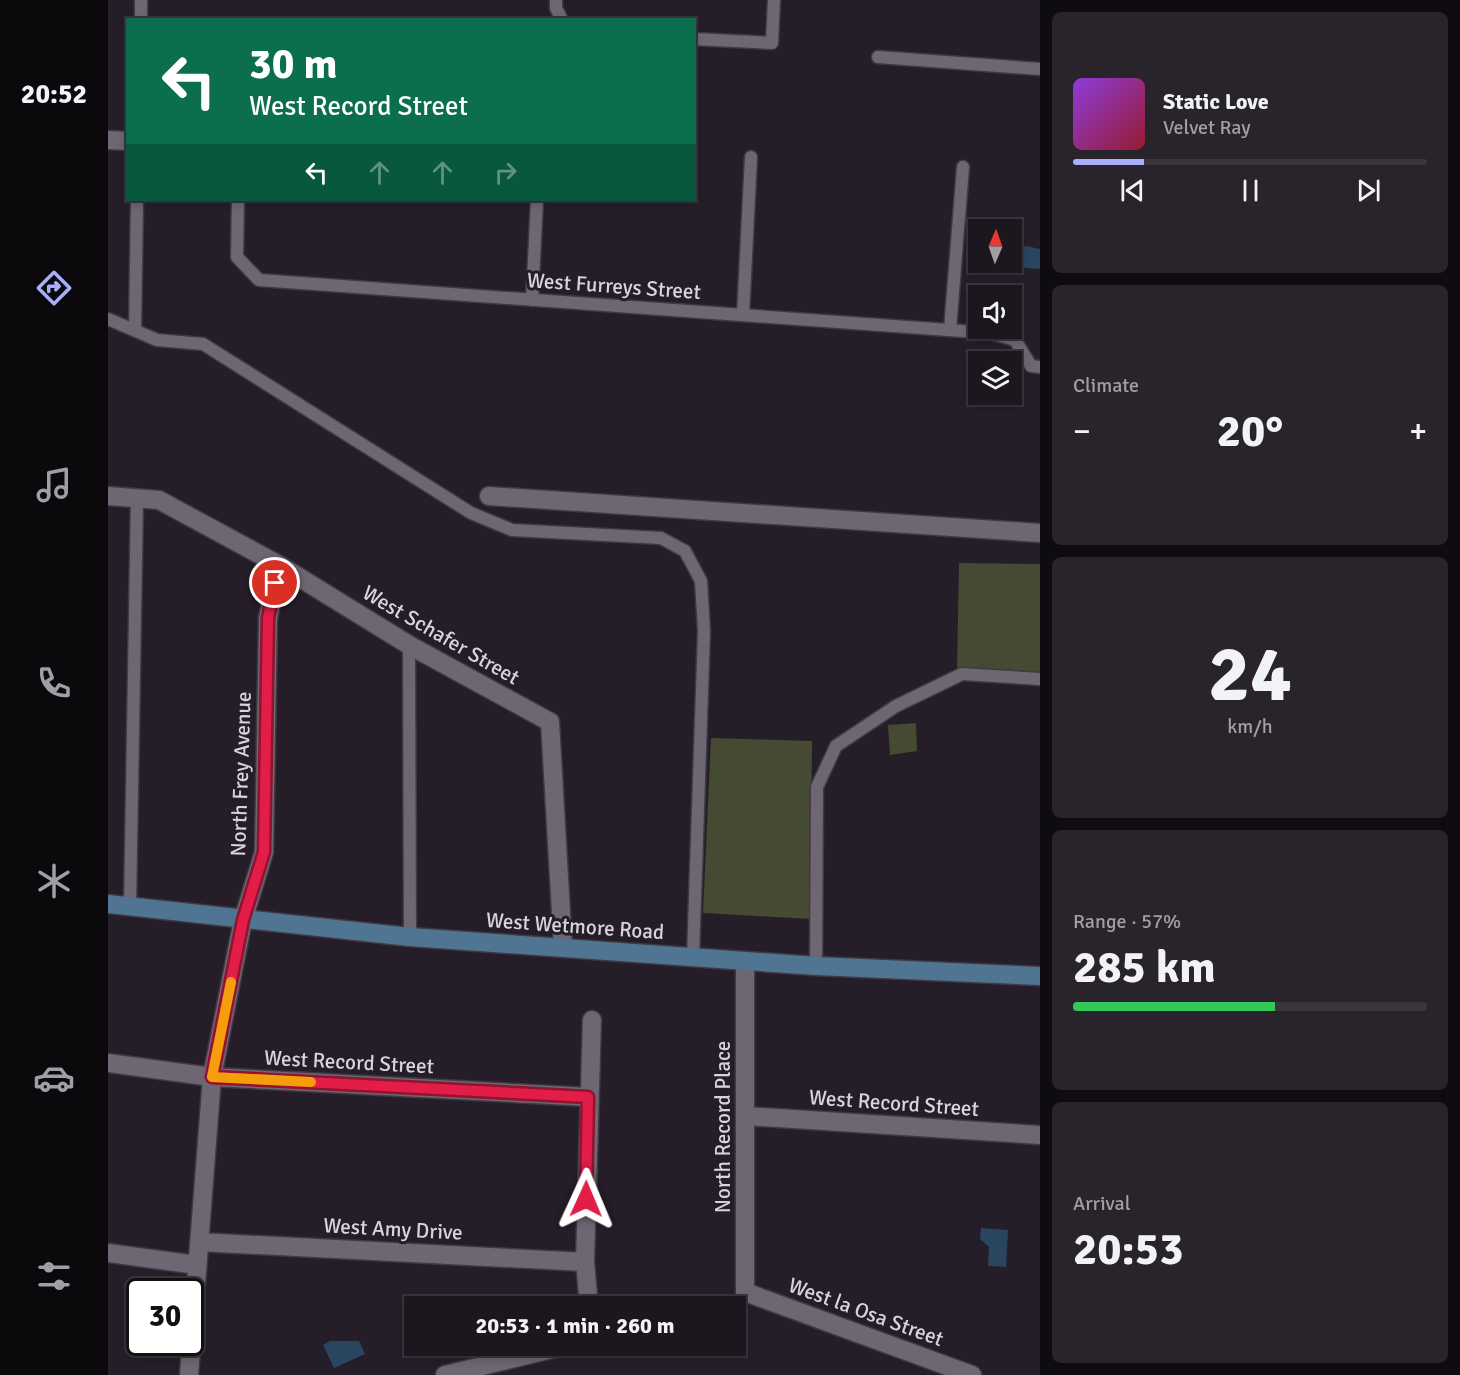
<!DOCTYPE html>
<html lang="en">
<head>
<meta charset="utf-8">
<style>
	:root { --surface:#1c161f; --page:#29232c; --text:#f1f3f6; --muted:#a09fa4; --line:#3a353d; --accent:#a8b0fc }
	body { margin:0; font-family:Signika,sans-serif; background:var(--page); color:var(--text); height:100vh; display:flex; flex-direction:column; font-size:22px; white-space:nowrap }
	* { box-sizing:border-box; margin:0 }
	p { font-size:20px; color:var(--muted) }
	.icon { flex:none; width:33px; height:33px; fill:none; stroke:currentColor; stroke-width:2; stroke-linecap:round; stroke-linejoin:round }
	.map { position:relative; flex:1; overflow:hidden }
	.details { display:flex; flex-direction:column; gap:12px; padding:12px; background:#0f0c11; width:420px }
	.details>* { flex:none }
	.guide { position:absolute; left:18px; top:18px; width:570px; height:183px; border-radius:0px; box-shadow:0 3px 9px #0003,0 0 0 2px var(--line); background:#0b6e4f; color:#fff; overflow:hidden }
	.needle { width:39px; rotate:2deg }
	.controls { position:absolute; left:860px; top:219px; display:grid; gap:12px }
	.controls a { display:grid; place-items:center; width:54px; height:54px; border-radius:0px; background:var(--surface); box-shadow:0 3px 9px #0003,0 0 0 2px var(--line); font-size:30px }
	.speed { position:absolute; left:18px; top:1278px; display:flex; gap:12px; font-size:30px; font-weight:700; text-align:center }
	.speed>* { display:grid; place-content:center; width:78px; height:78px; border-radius:50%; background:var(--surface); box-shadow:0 3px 9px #0003,0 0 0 2px var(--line); line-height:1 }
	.speed .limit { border:3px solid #111; border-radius:9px; background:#fff; color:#111 }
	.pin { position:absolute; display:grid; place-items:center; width:51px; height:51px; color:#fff; margin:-26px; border:3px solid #fff; border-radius:50%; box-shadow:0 2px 6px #0007 }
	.me { position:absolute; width:66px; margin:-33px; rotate:1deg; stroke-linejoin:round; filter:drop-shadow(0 0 4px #0008) }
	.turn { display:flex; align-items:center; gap:21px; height:126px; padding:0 24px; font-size:27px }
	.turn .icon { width:78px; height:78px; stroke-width:2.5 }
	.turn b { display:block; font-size:42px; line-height:51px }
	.lanes { display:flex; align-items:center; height:57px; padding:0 24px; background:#0003; justify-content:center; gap:30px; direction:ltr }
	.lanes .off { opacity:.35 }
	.big { font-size:45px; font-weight:800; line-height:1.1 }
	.details .card { flex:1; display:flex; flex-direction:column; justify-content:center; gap:9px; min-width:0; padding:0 21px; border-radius:9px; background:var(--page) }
	.details .dial { align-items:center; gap:0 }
	.dial b { font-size:78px; line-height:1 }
	.song { display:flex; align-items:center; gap:18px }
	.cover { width:72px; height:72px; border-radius:9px; background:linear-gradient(135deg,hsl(270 70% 55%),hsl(350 70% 35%)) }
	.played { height:6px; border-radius:3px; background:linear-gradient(90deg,var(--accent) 20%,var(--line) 20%) }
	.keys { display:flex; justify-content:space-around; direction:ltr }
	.heat { display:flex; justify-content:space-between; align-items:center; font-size:33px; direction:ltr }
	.charge { height:9px; border-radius:4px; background:linear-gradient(90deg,#34c759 57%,var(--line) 0) }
	.trip { position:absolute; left:296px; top:1296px; width:342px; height:60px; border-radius:0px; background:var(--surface); box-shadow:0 3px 9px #0003,0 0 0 2px var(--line); font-weight:800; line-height:60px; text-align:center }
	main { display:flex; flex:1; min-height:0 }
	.menu { display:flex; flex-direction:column; width:108px; justify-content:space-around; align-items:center; background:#0b090c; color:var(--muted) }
	.menu .icon { width:42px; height:42px }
	.menu .on { color:var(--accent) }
	.menu b { font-size:27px; color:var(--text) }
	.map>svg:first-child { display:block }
</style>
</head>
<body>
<main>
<nav class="menu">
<b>20:52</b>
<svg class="icon on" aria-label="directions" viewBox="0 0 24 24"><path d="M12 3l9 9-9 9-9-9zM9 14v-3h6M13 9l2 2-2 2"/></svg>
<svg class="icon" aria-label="music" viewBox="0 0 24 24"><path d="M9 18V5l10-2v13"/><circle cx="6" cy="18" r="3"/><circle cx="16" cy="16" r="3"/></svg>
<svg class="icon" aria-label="phone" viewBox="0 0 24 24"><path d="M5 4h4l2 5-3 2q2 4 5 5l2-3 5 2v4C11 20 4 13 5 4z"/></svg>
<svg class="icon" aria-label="climate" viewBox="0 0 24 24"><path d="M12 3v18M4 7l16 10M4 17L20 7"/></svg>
<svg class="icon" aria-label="car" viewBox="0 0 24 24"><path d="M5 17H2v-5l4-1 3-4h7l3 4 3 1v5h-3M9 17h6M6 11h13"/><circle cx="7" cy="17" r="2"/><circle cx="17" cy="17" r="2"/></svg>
<svg class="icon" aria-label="filters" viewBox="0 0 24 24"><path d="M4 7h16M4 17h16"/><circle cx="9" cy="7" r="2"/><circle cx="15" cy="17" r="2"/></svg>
</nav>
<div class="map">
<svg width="932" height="1375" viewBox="0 0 932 1375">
	<rect width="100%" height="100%" fill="#251e29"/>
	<path fill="#464a32" d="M 851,563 L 932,564 L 932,673 L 849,671 Z
		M 808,723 L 809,751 L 782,755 L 780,725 Z
		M 603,738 L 704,741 L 702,919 L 595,913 Z"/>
	<path fill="#29455f" d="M 918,246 L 932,249 L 932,269 L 917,268 L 903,258 L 906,249 Z
		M 873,1228 L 900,1230 L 898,1267 L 880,1266 L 881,1247 L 872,1239 Z
		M 222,1341 L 251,1341 L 257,1354 L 226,1368 L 215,1345 Z"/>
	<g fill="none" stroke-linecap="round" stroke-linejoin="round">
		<defs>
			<path id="lane" d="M 448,0 L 448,8 L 454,20
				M 33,20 L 33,0
				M 586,39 L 664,43 L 666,0
				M 770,57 L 932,69
				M 130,200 L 129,257 L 151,280 L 882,333 L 907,340 L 923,366 L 932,367
				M 424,300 L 429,200
				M 635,315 L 643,157
				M 0,319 L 49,340 L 95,344 L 363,513 L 404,530 L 553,538 L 577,551 L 593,581 L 596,631 L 585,957
				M 27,330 L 29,200
				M 842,330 L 855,167
				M 301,645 L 302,937
				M 22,907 L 29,498
				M 708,966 L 709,787 L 728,746 L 788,706 L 854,674 L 932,679"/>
			<path id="street" d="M 0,140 L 20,141
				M 0,496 L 51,500 L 171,565 L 301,645 L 442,722 L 455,947
				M 381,496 L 932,533
				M 637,961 L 637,1292 L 864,1375
				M 0,1063 L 104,1077 L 480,1097
				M 638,1116 L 932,1135
				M 91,1242 L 477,1262
				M 0,1253 L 89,1265
				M 481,1306 L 477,1262 L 484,1020
				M 81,1375 L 104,1077 L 135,920 L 156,852 L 160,618 L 171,565
				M 337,1375 L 456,1346"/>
			<path id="secondary" d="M 0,904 L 302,937 L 708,966 L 932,976"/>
		</defs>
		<use href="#lane" stroke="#3f3941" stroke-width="15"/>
		<use href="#street" stroke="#3f3941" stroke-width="21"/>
		<use href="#secondary" stroke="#3f3941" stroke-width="21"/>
		<use href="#lane" stroke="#6e6673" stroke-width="12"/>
		<use href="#street" stroke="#6e6673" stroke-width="18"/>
		<use href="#secondary" stroke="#507592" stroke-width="18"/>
	</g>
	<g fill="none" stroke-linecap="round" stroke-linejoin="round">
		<defs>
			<path id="route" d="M 167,583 L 160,618 L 156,852 L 135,920 L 104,1077 L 480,1097 L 478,1199"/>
		</defs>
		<use href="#route" stroke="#92132f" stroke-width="15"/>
		<use href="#route" stroke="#e11d48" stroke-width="10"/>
		<path stroke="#f59e0b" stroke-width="10" d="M 123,982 L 104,1077 L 203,1082"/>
	</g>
	<g text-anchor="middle" stroke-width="6" stroke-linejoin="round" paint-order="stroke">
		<g font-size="21" fill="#d9d4db" stroke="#251e29">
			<text transform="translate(506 286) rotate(4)" y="7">West Furreys Street</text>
			<text transform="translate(333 635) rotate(30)" y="7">West Schafer Street</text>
			<text transform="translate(133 774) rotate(-88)" y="7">North Frey Avenue</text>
			<text transform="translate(467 926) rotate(4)" y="7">West Wetmore Road</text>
			<text transform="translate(241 1062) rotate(3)" y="7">West Record Street</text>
			<text transform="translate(786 1103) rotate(4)" y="7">West Record Street</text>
			<text transform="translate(615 1127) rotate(-90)" y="7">North Record Place</text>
			<text transform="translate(285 1229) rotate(3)" y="7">West Amy Drive</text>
			<text transform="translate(758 1312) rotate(20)" y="7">West la Osa Street</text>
		</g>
	</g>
</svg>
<div class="controls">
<a><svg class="needle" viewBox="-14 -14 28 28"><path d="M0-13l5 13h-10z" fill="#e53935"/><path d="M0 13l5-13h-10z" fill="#a09fa4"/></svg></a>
<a><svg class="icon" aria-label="sound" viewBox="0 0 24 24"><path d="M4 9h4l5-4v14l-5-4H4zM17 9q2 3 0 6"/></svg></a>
<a><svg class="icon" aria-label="layers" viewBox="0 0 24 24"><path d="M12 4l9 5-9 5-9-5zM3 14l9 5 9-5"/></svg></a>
</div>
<div class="speed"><div class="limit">30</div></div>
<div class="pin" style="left:167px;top:583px;background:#d93025"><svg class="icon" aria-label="arrive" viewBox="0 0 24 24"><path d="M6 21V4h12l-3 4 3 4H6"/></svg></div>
<svg class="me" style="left:478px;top:1199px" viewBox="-20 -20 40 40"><path d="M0-17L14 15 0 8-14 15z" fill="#e11d48" stroke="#fff" stroke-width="4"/></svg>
<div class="trip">20:53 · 1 min · 260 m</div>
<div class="guide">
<div class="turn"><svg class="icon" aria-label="left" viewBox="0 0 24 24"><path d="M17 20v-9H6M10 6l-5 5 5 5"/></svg><div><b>30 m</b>West Record Street</div></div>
<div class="lanes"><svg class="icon" aria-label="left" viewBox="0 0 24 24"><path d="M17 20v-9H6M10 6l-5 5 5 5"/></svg><svg class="icon off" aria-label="ahead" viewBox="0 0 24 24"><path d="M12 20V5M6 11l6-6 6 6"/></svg><svg class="icon off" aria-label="ahead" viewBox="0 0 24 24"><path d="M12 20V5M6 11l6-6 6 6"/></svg><svg class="icon off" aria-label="right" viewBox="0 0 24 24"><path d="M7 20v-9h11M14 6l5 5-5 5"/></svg></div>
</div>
</div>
<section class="details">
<div class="card">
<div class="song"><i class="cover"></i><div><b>Static Love</b><p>Velvet Ray</p></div></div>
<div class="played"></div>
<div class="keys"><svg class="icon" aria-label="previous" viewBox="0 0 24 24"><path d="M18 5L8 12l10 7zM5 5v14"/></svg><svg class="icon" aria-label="pause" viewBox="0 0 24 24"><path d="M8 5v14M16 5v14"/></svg><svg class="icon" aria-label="next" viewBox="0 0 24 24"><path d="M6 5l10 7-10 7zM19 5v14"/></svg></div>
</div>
<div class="card"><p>Climate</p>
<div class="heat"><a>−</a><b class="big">20°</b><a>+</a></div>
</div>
<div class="card dial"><b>24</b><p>km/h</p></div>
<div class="card"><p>Range · 57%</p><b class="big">285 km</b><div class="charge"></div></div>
<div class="card"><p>Arrival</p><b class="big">20:53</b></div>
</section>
</main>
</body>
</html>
